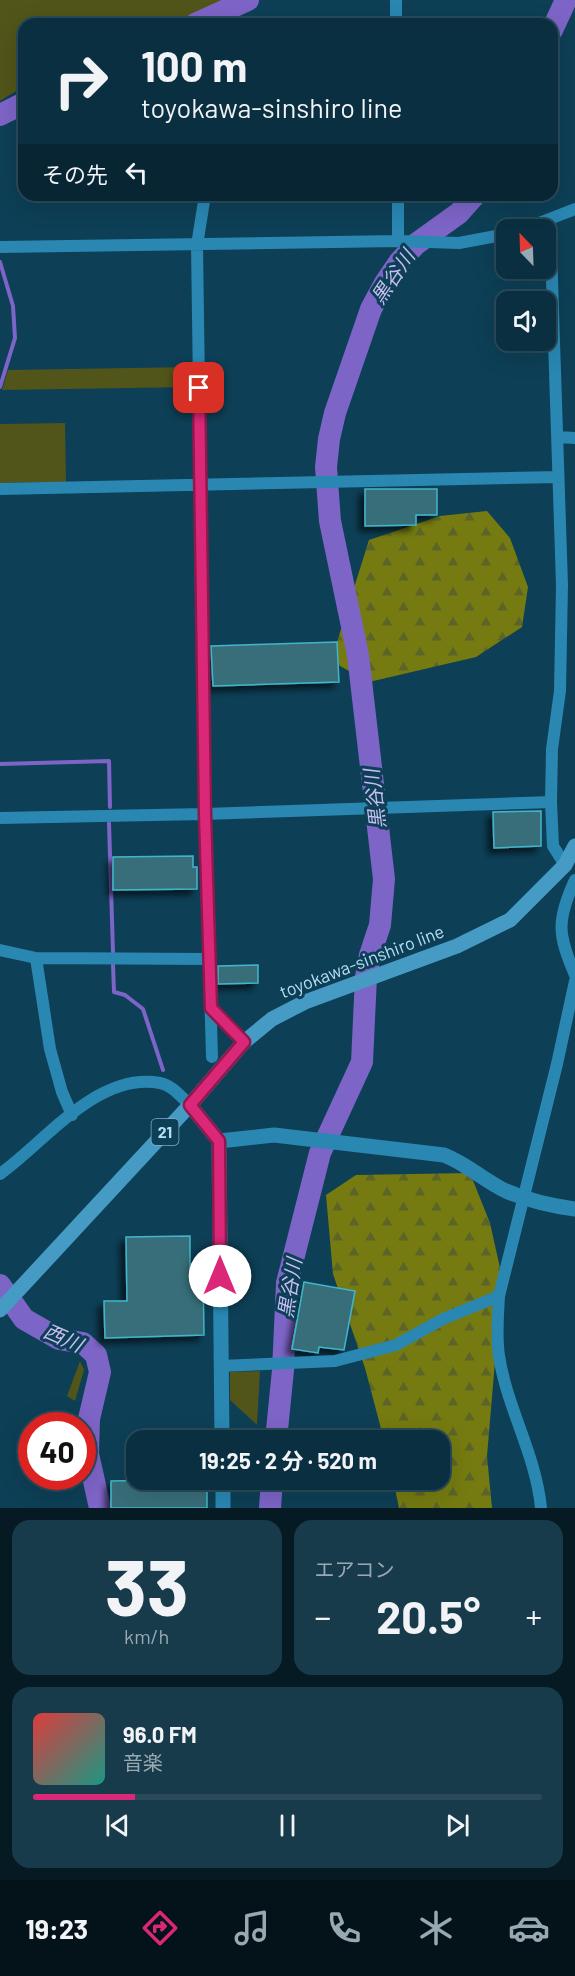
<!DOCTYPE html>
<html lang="ja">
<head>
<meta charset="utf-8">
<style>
	:root { --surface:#0a2f40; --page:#183b4b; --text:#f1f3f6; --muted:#99a9b1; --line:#2a4a59; --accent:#db2777 }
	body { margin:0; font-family:Barlow,"Noto Sans JP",sans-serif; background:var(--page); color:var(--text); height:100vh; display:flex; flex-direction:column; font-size:22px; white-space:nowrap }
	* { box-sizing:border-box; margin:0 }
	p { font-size:20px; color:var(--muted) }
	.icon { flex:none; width:33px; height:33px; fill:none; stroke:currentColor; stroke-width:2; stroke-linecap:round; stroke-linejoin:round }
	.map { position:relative; height:1508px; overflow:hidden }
	.details { display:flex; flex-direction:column; gap:12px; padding:12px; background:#061a23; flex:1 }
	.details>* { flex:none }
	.top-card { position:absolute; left:18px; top:18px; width:540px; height:183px; border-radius:18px; box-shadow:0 6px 24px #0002,0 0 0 2px var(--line); background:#0a2f40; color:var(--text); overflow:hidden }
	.needle { width:39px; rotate:337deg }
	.tools { position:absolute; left:496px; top:219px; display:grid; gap:12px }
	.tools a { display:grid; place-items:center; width:60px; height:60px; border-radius:12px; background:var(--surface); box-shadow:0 6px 24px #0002,0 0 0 2px var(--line); font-size:30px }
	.speed { position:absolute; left:18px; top:1412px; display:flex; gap:12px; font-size:30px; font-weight:700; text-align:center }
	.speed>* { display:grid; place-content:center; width:78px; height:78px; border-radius:50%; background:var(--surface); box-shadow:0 6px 24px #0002,0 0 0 2px var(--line); line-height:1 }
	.speed .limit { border:9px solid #d22; background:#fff; color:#111 }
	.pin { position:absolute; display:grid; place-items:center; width:51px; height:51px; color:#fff; margin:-26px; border-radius:12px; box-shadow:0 3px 9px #0006 }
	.me { position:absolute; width:66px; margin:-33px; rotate:0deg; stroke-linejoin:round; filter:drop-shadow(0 0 4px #0008) }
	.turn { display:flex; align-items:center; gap:21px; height:126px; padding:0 24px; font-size:27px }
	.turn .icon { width:78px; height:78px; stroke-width:2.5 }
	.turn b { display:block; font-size:42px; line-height:51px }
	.then { display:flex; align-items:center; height:57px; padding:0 24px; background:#0003; gap:12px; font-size:22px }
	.big { font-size:45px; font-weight:700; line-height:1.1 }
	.details .card { flex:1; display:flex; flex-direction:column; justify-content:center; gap:9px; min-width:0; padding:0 21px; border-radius:18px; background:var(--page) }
	.details .dial { align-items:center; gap:0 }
	.dial b { font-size:78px; line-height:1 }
	.song { display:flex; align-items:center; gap:18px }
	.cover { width:72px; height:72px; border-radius:9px; background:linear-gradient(135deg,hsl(0 70% 55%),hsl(170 70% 35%)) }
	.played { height:6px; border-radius:3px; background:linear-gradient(90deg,var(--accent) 20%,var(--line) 20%) }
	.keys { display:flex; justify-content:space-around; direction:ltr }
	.heat { display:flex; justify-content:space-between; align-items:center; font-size:33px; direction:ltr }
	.details .tiles { flex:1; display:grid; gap:12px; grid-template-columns:1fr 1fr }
	.card:last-child { grid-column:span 2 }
	.trip { position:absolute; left:126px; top:1430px; width:324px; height:60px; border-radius:18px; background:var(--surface); box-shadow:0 6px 24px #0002,0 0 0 2px var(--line); font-weight:700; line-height:60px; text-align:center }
	.tabs { display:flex; height:96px; justify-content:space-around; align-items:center; background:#04131a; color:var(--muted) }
	.tabs .icon { width:42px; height:42px }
	.tabs .selected { color:var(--accent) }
	.tabs b { font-size:27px; color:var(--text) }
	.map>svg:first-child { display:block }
</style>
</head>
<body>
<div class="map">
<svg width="575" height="1508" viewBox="0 0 575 1508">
	<defs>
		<pattern id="forest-firs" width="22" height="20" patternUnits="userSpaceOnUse" patternTransform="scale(1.5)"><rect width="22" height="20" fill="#757b10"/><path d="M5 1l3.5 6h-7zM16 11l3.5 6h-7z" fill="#5c6527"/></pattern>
		<filter id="shadow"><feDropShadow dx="-5.5" dy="5.5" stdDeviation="3" flood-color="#0009"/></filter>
	</defs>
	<rect width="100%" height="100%" fill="#0d3f56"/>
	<path fill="#515519" d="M 0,0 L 227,0 L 177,24 L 24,24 L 24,86 L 0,101 Z
		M 192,367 L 193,387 L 2,390 L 8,370 Z
		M 65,423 L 66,482 L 0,483 L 0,424 Z
		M 80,1361 L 84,1370 L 75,1401 L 67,1396 Z
		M 260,1371 L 257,1425 L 230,1400 L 230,1372 Z"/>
	<path fill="url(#forest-firs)" d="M 487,511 L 510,538 L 528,587 L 522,627 L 476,657 L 369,682 L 331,661 L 369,540 L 440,516 Z
		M 470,1173 L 490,1223 L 500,1268 L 498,1326 L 487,1456 L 492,1508 L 399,1508 L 393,1479 L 440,1479 L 440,1440 L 384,1440 L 365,1368 L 333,1274 L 326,1195 L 356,1175 Z"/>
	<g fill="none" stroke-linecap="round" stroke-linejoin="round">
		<path stroke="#7d64c7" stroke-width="4" d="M 0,262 L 13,306 L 15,338 L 0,387
			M 0,764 L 109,761 L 110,807
			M 109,823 L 113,952
			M 113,965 L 114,992 L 125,995 L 143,1009 L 163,1070"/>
		<path stroke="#7d64c7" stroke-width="22" d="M 195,24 L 248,0
			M 552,30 L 566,0
			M 0,115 L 24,103
			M 0,1285 L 24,1319 L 59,1339 L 83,1343 L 96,1355 L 100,1372 L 89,1419 L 88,1454 L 100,1508
			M 276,1440 L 283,1370 L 287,1283 L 320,1153 L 362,1062 L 366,977 L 370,955 L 380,925 L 384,879 L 358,655 L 330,521 L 326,467 L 329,439 L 335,413 L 371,309 L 385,283 L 400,261 L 416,244 L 459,213 L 475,195
			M 270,1508 L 272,1479"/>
	</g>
	<path fill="#386e79" stroke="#41b6cc" stroke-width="1.5" filter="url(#shadow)" d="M 365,489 L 437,489 L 437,515 L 416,515 L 416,525 L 365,526 Z
		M 337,642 L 339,682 L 213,686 L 211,646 Z
		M 541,811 L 541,846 L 494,848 L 493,812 Z
		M 193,856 L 193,867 L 197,867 L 197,889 L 113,890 L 113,857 Z
		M 258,965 L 258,983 L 218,984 L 218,966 Z
		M 190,1236 L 190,1268 L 203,1267 L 204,1335 L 105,1338 L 104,1301 L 127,1301 L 126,1237 Z
		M 304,1282 L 355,1291 L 344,1350 L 319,1347 L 318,1353 L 292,1349 Z
		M 207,1479 L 207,1508 L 111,1508 L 111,1481 Z"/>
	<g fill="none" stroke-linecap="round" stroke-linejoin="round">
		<path stroke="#2987b2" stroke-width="12" d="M 396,0 L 396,24
			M 205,195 L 197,245 L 205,814 L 212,1057
			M 398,195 L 398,241
			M 550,219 L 562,585 L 560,691 L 552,749 L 551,802 L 553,846 L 565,865
			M 521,230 L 575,209
			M 0,247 L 398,241 L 459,243 L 507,234
			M 558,437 L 575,438
			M 0,489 L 558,477
			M 0,818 L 205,814 L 551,802
			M 575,880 C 556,921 558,935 575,975
			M 0,950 L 36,958 L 209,959
			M 36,958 L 50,1049 L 62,1092 L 72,1115
			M 211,1008 L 244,1042
			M 0,1174 C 45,1142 98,1071 160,1083 C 172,1085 181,1097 190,1105
			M 220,1366 L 335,1361 L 396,1345 L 443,1319 L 499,1296
			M 541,1508 C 536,1455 507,1408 499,1356 C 496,1336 498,1316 499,1296 L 557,1064 L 575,981"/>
		<path stroke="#2987b2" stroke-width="15" d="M 190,1105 L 219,1141 L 222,1440
			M 219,1141 L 274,1135 L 444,1155 C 467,1164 485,1181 506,1191 C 527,1200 552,1206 575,1209
			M 223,1479 L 223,1508"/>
		<path stroke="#459bc4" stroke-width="15" d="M 0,1310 L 190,1105 L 244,1042 L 272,1019 L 305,1002 L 457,946 L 510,920 L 565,865 L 575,846"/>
	</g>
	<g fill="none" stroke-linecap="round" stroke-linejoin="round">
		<defs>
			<path id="route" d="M 199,388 L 205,814 L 211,1008 L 244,1042 L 190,1105 L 219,1141 L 220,1276"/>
		</defs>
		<use href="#route" stroke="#8e194d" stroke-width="15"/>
		<use href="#route" stroke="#db2777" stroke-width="10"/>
	</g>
	<g text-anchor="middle" stroke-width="6" stroke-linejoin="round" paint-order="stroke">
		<rect fill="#0d3f56" stroke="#83afc6" stroke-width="1.5" x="151.5" y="1119" width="27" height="26" rx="4.5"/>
		<g font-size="16" font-weight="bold" fill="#b6dff6">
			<text x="165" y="1138">21</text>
		</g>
		<g font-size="18" fill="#b6dff6" stroke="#0d3f56">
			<text transform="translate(362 962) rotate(-21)" y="6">toyokawa-sinshiro line</text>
		</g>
		<g font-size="20" font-style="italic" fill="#c6bdf0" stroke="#0d3f56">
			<text transform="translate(393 277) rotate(-56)" y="7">黒谷川</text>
			<text transform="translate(375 799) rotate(-97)" y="7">黒谷川</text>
			<text transform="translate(290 1288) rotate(-81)" y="7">黒谷川</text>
			<text transform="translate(63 1338) rotate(24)" y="7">西川</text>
		</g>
	</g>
</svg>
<div class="tools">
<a><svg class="needle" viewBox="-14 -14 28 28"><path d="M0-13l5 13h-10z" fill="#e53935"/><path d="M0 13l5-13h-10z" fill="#99a9b1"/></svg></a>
<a><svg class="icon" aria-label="sound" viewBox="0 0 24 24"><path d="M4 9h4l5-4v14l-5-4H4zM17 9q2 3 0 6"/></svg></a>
</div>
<div class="speed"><div class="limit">40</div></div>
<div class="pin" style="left:199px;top:388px;background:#d93025"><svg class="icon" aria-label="arrive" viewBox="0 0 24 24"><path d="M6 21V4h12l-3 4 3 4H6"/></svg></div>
<svg class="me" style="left:220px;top:1276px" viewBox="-20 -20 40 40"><circle r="19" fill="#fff"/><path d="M0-13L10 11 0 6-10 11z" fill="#db2777"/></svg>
<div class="trip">19:25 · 2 分 · 520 m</div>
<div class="top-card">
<div class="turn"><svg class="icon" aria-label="right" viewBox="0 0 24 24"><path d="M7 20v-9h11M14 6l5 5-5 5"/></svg><div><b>100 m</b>toyokawa-sinshiro line</div></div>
<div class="then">その先<svg class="icon" aria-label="left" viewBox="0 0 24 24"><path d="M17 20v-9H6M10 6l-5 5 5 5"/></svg></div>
</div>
</div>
<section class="details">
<div class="tiles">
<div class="card dial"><b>33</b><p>km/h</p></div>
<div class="card"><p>エアコン</p>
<div class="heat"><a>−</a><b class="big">20.5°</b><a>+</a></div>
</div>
<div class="card">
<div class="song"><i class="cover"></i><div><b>96.0 FM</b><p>音楽</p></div></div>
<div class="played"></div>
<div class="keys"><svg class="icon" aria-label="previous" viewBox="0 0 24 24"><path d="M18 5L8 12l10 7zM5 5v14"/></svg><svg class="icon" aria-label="pause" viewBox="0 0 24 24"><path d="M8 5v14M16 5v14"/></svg><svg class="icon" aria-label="next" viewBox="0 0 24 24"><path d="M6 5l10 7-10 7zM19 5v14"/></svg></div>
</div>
</div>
</section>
<nav class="tabs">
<b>19:23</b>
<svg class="icon selected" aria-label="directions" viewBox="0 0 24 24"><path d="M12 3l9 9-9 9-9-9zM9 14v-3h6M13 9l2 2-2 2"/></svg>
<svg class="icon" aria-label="music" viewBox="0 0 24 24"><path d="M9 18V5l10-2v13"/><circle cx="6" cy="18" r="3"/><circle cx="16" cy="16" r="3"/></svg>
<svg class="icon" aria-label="phone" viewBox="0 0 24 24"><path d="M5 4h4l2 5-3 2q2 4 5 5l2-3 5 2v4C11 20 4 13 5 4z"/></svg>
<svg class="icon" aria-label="climate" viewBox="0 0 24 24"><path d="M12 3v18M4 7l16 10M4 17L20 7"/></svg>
<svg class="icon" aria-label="car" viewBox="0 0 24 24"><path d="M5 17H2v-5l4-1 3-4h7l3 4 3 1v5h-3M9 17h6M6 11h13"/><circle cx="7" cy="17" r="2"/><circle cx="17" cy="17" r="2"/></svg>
</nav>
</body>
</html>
